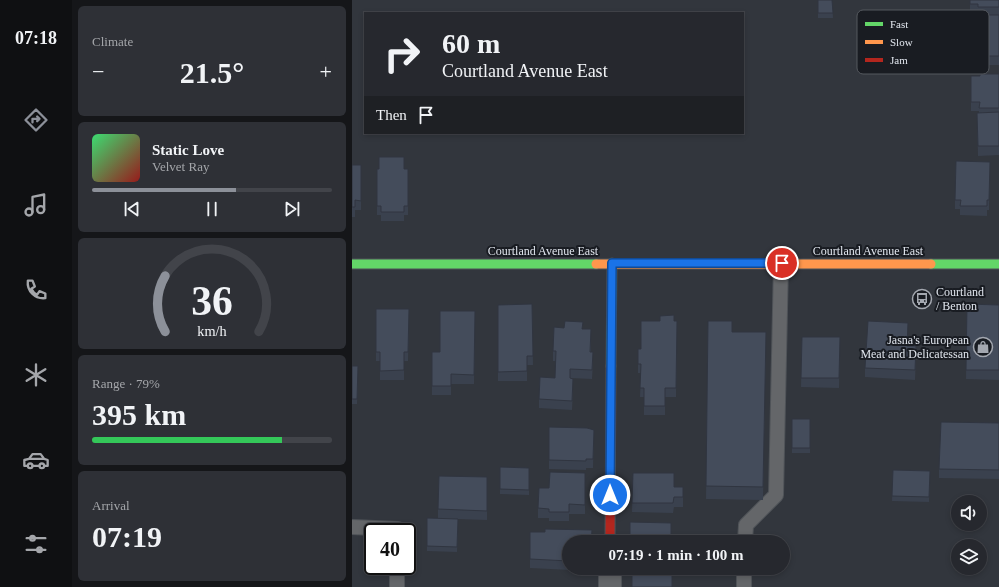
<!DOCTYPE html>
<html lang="en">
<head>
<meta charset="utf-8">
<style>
	:root { --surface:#26282e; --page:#2e3036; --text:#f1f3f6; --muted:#a4a6aa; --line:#42444a; --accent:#8c9099 }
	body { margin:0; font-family:"Times New Roman",serif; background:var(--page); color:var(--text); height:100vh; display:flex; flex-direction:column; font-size:15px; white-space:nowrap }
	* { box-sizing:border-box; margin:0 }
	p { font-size:13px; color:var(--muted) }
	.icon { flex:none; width:22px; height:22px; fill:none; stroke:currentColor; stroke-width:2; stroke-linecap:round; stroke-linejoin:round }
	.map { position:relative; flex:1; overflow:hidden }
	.side { display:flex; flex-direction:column; gap:6px; padding:6px; background:#151619; width:280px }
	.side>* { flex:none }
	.banner { position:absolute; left:12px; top:12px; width:380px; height:122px; border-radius:0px; box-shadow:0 2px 6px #0003,0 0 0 1px var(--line); background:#26282e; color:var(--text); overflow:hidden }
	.controls { position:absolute; left:599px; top:495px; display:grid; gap:8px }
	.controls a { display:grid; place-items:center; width:36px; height:36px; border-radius:50%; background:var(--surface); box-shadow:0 2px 6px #0003,0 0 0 1px var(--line); font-size:20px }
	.speed { position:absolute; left:12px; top:523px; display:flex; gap:8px; font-size:20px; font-weight:700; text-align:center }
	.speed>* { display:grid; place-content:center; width:52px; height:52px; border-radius:50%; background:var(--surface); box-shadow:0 2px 6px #0003,0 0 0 1px var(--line); line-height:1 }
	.speed .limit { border:2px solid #111; border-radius:6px; background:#fff; color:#111 }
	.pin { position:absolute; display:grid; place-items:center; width:34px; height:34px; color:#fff; margin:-17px; border:2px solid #fff; border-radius:50%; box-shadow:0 1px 4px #0007 }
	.me { position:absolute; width:44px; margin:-22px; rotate:0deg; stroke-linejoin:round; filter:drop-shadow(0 0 3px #0008) }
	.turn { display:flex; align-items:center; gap:14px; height:84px; padding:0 12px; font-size:18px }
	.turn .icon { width:52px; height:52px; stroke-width:2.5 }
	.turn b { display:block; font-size:28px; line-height:34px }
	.then { display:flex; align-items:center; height:38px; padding:0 12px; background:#0003; gap:8px; font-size:15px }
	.big { font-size:30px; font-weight:700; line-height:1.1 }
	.side .tile { flex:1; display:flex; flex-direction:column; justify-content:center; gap:6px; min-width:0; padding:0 14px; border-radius:6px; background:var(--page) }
	.side .dial { align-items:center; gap:0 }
	.dial svg { height:104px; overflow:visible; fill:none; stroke:var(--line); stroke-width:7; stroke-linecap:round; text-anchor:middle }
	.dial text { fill:var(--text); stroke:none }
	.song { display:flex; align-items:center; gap:12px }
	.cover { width:48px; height:48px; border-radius:6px; background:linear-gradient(135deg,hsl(140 70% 55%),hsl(0 70% 35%)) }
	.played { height:4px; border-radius:2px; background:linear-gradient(90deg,var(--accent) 60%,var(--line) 60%) }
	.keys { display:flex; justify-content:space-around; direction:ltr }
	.heat { display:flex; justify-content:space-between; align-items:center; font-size:22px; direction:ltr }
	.charge { height:6px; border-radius:3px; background:linear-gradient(90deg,#34c759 79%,var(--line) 0) }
	.trip { position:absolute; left:210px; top:535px; width:228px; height:40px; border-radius:20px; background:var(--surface); box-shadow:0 2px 6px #0003,0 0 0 1px var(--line); font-weight:700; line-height:40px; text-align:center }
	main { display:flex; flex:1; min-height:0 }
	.menu { display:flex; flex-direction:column; width:72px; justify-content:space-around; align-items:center; background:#0f1012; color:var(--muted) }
	.menu .icon { width:28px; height:28px }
	.menu .active { color:var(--accent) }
	.menu b { font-size:18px; color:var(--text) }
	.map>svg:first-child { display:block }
</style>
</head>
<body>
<main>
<nav class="menu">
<b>07:18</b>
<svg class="icon active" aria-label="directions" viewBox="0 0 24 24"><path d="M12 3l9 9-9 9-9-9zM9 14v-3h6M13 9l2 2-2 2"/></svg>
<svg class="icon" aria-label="music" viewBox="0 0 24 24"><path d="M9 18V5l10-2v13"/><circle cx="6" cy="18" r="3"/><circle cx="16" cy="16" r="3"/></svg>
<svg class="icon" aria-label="phone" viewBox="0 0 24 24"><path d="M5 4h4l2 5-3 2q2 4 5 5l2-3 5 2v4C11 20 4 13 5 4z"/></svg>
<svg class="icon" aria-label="climate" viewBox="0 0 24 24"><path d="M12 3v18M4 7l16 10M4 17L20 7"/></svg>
<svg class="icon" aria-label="car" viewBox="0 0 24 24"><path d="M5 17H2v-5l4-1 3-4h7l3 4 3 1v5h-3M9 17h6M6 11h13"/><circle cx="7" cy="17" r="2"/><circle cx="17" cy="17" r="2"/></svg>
<svg class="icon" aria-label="filters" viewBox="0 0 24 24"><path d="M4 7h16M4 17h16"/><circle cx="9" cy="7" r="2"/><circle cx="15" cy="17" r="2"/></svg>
</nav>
<section class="side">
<div class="tile"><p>Climate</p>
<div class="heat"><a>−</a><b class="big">21.5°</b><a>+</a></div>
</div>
<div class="tile">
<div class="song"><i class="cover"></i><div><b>Static Love</b><p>Velvet Ray</p></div></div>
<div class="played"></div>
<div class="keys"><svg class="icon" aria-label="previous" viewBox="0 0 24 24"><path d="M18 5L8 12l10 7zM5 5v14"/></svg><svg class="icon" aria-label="pause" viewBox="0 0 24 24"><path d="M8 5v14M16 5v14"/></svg><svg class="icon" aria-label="next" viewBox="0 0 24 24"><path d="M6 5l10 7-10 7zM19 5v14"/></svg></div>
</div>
<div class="tile dial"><svg viewBox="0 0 100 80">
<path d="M14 69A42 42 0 1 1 86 69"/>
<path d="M14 69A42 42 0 0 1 14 26" stroke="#8c9099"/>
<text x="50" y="56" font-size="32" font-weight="700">36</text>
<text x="50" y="72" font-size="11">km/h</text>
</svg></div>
<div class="tile"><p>Range · 79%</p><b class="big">395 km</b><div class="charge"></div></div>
<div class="tile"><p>Arrival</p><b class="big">07:19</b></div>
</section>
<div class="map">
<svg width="647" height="587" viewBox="0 0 647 587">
	<rect width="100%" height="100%" fill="#32363d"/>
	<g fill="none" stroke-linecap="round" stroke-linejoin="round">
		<defs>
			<path id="lane" d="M 0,527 L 46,529 L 46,532
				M 393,542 L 394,525 L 424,495 L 429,263
				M 45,587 L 45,566
				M 392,587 L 392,568"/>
			<path id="street" d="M 258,587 L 258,568"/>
			<path id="fast" d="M 0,264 L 244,264
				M 579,264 L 647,264
				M 259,366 L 260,263"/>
			<path id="slow" d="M 244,264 L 579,264"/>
			<path id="jam" d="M 258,542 L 259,366"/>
		</defs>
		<use href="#lane" stroke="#4f5358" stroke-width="16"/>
		<use href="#street" stroke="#4f5358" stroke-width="24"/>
		<use href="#fast" stroke="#4f5358" stroke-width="11"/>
		<use href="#slow" stroke="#4f5358" stroke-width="11"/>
		<use href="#jam" stroke="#4f5358" stroke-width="11"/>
		<use href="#lane" stroke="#646669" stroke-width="14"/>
		<use href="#street" stroke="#646669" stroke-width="22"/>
		<use href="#fast" stroke="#63d668" stroke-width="9"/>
		<use href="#slow" stroke="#ff974d" stroke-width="9"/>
		<use href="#jam" stroke="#b3261e" stroke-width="9"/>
	</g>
	<path fill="#3a414e" d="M 466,0 L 480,0 L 481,18 L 466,18 Z
		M 618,0 L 647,0 L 647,65 L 626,65 L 626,57 L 615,56 L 616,11 L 618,11 Z
		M 582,17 L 598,17 L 598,50 L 582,49 Z
		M 647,74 L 647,155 L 626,156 L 625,113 L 627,113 L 627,111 L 619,111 L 619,76 L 628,76 Z
		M 638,162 L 637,210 L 635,210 L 635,216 L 608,215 L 608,209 L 603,209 L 603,200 Z
		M 0,165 L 9,165 L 9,210 L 3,210 L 3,217 L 0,217 Z
		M 25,169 L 56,169 L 56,215 L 52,215 L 52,221 L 29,221 L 29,215 L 25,215 Z
		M 180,304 L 181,365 L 175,365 L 175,381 L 146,381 L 146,305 Z
		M 615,304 L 647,305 L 647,380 L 614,379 Z
		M 24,309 L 57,309 L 56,361 L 52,361 L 52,380 L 28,380 L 28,361 L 24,361 Z
		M 123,311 L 122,384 L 99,384 L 99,395 L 80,395 L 80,352 L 88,352 Z
		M 322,321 L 325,321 L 324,397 L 313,397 L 313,415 L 292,415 L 292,397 L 288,397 L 289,373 L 286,373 L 286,349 L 289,349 Z
		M 356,321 L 380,332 L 414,332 L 411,500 L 354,499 Z
		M 231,329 L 239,338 L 239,352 L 241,361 L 240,379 L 218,378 L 221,388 L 220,410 L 187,408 L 187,399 L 203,378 L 204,361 L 201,361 L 201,351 Z
		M 556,333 L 555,346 L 564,355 L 563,380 L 513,377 L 513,368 Z
		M 450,337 L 488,337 L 487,388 L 449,387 Z
		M 0,366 L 6,366 L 5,404 L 0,404 Z
		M 440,419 L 458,419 L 458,453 L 440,453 Z
		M 647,423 L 647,479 L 587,478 L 587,469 Z
		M 242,430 L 241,468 L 234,468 L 234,470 L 197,469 L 197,460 Z
		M 148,467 L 177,468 L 177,495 L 148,494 Z
		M 541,470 L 578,471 L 577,502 L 540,501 Z
		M 233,473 L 233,514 L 217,514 L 217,521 L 197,521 L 197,518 L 186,518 L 186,508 L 197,488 Z
		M 281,473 L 322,487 L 331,497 L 331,507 L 322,507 L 321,513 L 280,512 Z
		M 135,477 L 135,520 L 106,519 L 105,552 L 75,551 L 75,518 L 86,518 L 86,509 Z
		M 240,530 L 240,542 L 217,542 L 217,568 L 239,568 L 239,571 L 178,568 L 178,532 L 193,532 Z"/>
	<path fill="#444c5b" stroke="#303540" d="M 466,0 L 480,0 L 481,13 L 466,13 Z
		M 618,0 L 647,0 L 647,7 L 626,7 L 626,4 L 618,4 Z
		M 616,11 L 630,11 L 630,15 L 647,15 L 647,56 L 626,56 L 626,47 L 615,47 Z
		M 628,74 L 647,74 L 647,108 L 627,108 L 628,102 L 619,102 L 619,76 L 628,76 Z
		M 647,112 L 647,146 L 626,146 L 625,113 Z
		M 27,157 L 52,157 L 52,169 L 56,169 L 56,206 L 52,206 L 52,212 L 29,212 L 29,206 L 25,206 L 25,169 L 27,169 Z
		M 604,161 L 638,162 L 637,200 L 635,200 L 635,206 L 608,206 L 609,200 L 603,200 Z
		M 0,165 L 9,165 L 9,201 L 3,200 L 3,207 L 0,207 Z
		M 180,304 L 181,356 L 175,356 L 175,371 L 146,372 L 146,305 Z
		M 615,304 L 647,305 L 647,370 L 614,370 Z
		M 24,309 L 57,309 L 56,352 L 52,352 L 52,370 L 28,371 L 28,352 L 24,352 Z
		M 88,311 L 123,311 L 122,375 L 99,374 L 99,386 L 80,386 L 80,352 L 88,352 Z
		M 322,315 L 322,321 L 325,321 L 324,388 L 313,388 L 313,406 L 292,406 L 292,388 L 288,388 L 289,364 L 286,364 L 286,349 L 289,349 L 289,321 L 308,321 L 308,316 Z
		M 213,321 L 231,322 L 230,329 L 239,329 L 238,352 L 241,352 L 240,370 L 218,369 L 218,378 L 221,379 L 220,401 L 187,399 L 188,377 L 203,378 L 204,351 L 201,351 L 202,327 L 212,328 Z
		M 356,321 L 380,321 L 380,332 L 414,332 L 411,487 L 354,486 Z
		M 516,321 L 556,323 L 555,346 L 564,346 L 563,370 L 513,368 Z
		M 450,337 L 488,337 L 487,378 L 449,378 Z
		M 0,366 L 6,366 L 5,399 L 0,399 Z
		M 440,419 L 458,419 L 458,448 L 440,448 Z
		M 589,422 L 647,423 L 647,470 L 587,469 Z
		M 197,427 L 235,428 L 242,430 L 241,459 L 234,459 L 234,461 L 197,460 Z
		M 148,467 L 177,468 L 177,490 L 148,489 Z
		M 541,470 L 578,471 L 577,497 L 540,496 Z
		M 198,472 L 233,473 L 233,505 L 217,504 L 217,512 L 197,512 L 197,509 L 186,508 L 187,488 L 197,488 Z
		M 281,473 L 322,473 L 322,487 L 331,487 L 331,497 L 322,497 L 321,503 L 280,503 Z
		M 87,476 L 135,477 L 135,511 L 86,509 Z
		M 75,518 L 106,519 L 105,547 L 75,546 Z
		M 278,522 L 319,523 L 319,542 L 278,542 Z
		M 193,529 L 240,530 L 239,542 L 217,542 L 217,561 L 178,559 L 178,532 L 193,532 Z
		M 287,568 L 320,568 L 320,587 L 280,587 L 280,572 L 287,572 Z"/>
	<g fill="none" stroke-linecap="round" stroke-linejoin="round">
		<defs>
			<path id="route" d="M 258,495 L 260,263 L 430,263"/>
		</defs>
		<use href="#route" stroke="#114b97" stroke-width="10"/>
		<use href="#route" stroke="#1a73e8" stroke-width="7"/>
	</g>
	<defs>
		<symbol id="bus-ring" viewBox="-11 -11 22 22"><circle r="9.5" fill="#191c22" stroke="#a4a8b0" stroke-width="1.5"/><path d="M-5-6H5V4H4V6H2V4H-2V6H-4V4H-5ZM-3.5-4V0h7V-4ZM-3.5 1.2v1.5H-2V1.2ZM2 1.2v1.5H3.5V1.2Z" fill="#a4a8b0"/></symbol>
		<symbol id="shop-ring" viewBox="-11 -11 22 22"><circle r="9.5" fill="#191c22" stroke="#a4a8b0" stroke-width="1.5"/><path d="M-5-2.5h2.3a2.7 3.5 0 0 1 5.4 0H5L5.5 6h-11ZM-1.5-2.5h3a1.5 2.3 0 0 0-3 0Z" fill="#a4a8b0"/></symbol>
	</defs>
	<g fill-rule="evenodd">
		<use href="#bus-ring" x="559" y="288" width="22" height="22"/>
		<use href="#shop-ring" x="620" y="336" width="22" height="22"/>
	</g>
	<g text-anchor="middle" stroke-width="4" stroke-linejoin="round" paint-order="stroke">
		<g font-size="12" fill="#e1e6ee" stroke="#191c22">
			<text x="191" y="255">Courtland Avenue East</text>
			<text x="516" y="255">Courtland Avenue East</text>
		</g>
		<g font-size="12" fill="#e1e6ee" stroke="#191c22" text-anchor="start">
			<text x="584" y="296">Courtland<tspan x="584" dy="14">/ Benton</tspan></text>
			<text x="617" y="344" text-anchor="end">Jasna's European<tspan x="617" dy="14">Meat and Delicatessan</tspan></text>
		</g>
	</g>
	<rect x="505" y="10" width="132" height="64" rx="6" fill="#191c22" stroke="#55595f" stroke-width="1"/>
	<rect x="513" y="22" width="18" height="4" fill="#63d668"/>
	<rect x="513" y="40" width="18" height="4" fill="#ff974d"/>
	<rect x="513" y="58" width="18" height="4" fill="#b3261e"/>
	<g font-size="11" fill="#e1e6ee">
		<text x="538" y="28">Fast</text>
		<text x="538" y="46">Slow</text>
		<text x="538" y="64">Jam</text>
	</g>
</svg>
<div class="controls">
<a><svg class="icon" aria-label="sound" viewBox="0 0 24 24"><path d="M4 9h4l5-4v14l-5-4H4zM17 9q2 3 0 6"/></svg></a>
<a><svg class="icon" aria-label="layers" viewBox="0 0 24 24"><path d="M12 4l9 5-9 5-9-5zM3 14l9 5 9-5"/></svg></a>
</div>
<div class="speed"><div class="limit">40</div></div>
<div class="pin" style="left:430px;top:263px;background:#d93025"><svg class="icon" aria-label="arrive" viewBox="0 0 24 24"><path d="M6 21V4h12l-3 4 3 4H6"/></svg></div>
<svg class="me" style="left:258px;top:495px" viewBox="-20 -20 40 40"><circle r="17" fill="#1a73e8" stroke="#fff" stroke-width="3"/><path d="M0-11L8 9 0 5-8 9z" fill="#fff"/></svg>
<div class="trip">07:19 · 1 min · 100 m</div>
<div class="banner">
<div class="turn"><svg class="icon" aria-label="right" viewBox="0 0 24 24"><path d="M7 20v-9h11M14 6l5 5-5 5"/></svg><div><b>60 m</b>Courtland Avenue East</div></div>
<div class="then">Then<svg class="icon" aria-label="arrive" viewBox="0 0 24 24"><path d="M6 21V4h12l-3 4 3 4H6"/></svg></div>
</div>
</div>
</main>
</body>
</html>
